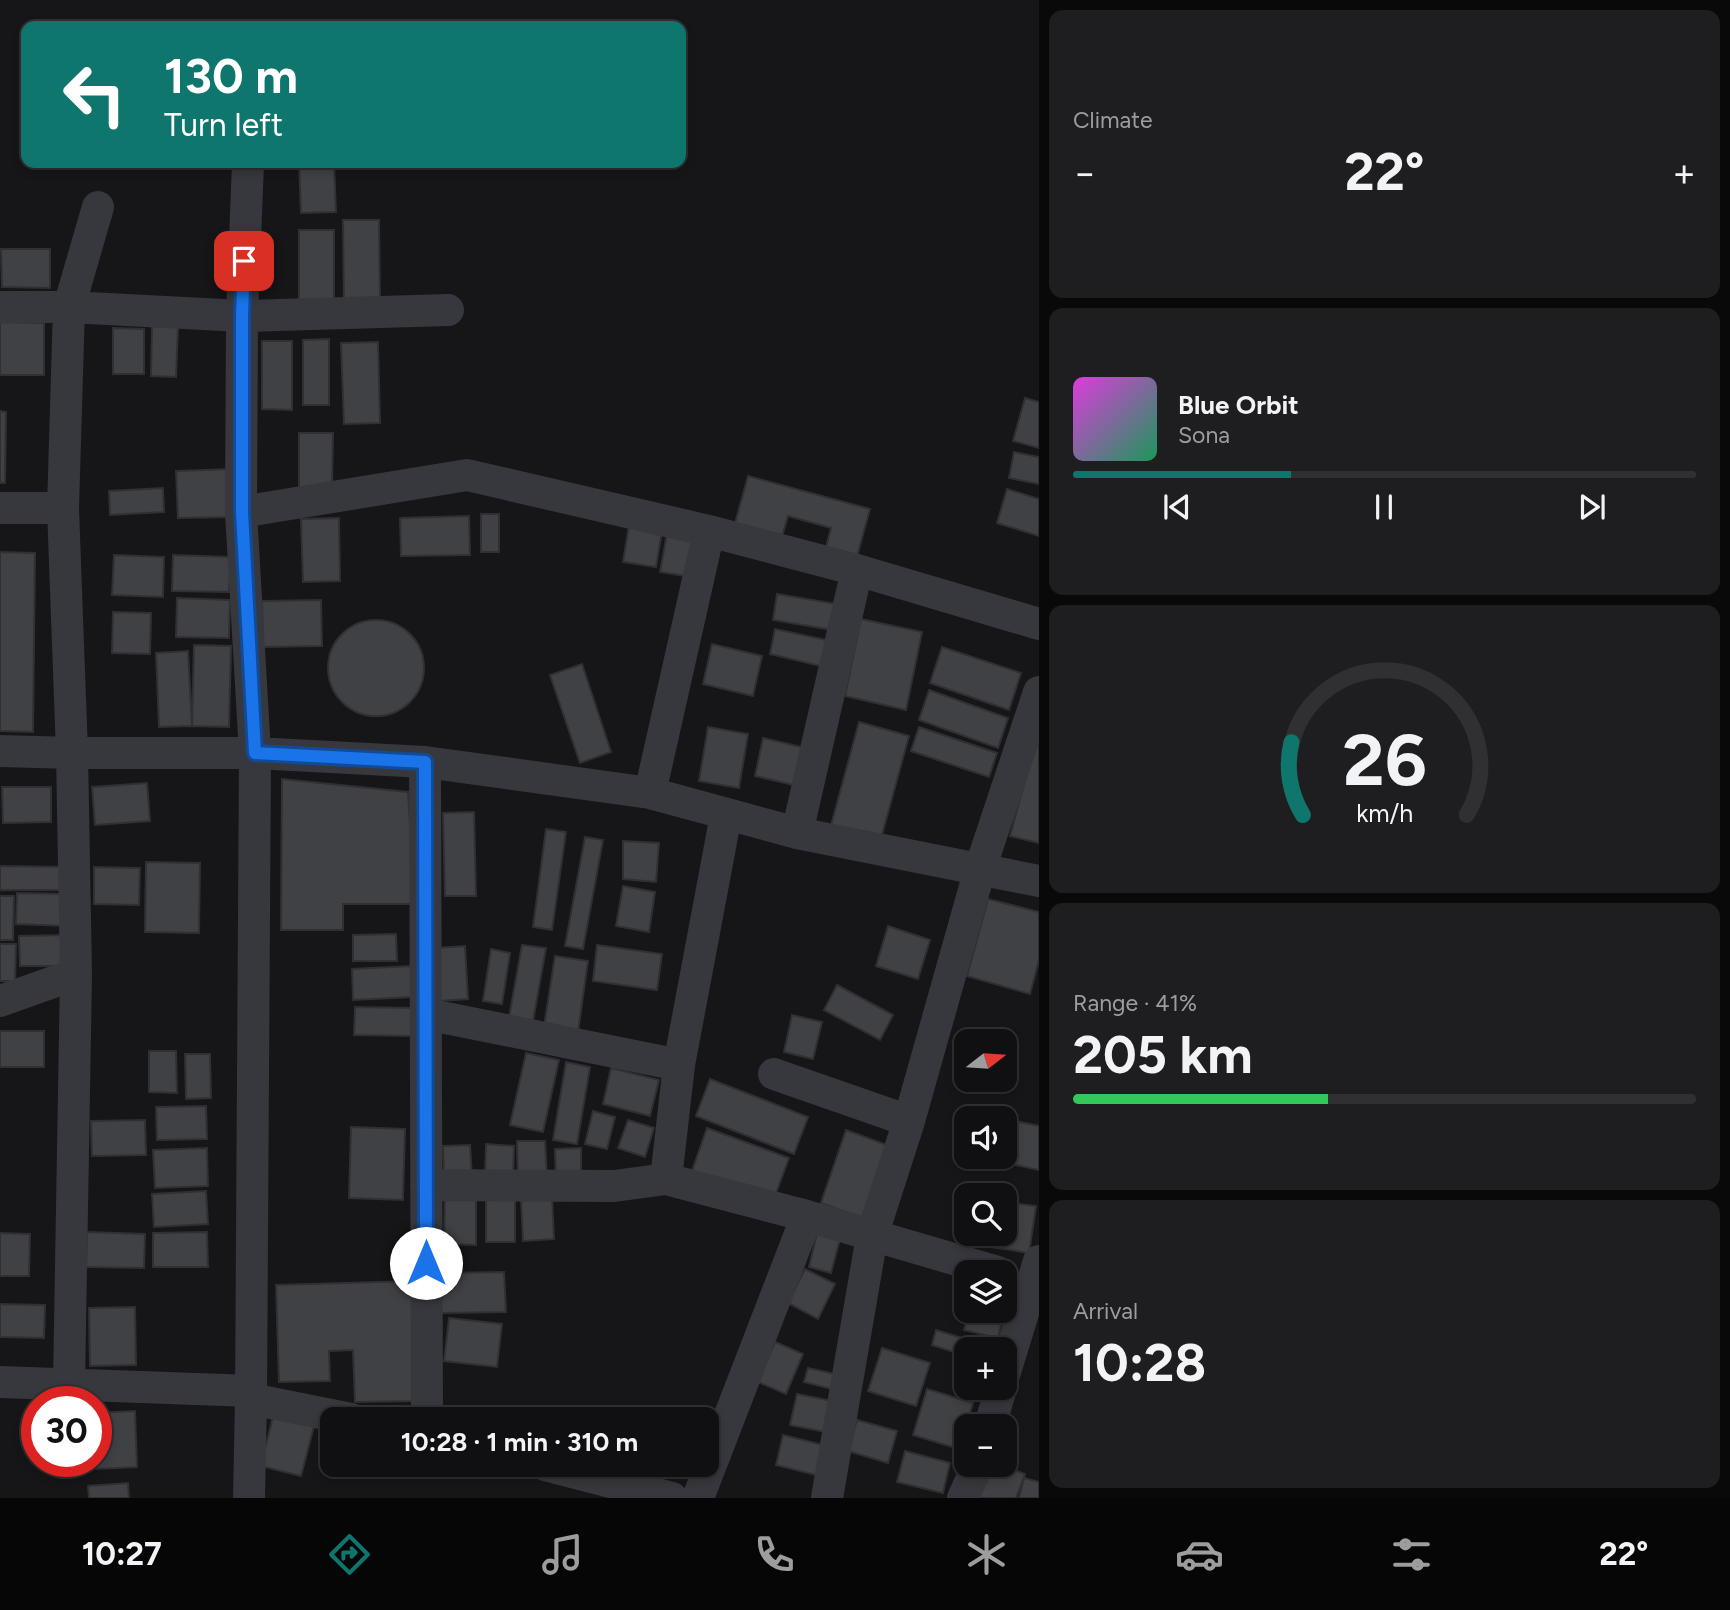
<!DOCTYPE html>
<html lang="en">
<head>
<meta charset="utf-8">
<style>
	:root { --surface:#101012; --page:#1e1e20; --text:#f1f3f6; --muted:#9c9d9f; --line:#303032; --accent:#0f766e }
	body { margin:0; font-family:Figtree,sans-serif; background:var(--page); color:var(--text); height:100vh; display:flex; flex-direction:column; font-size:26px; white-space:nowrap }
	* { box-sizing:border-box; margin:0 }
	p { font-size:23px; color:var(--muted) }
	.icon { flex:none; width:38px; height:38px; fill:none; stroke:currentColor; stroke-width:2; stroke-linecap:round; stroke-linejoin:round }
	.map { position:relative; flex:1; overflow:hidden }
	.sheet { display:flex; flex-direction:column; gap:10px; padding:10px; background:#09090a; width:691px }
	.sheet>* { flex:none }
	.banner { position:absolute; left:21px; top:21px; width:665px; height:147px; border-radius:14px; box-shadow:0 4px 10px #0003,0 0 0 2px var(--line); background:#0f766e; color:#fff; overflow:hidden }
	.needle { width:46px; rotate:73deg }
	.controls { position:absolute; left:954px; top:1029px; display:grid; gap:14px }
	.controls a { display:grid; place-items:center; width:63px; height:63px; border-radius:14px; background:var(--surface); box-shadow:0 4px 10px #0003,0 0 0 2px var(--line); font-size:35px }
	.speed { position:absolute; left:21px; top:1386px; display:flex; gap:14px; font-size:35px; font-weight:700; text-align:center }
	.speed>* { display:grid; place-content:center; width:91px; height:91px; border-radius:50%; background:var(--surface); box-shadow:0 4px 10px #0003,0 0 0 2px var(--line); line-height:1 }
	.speed .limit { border:10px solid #d22; background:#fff; color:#111 }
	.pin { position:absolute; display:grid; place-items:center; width:60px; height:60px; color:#fff; margin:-30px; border-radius:14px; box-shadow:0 4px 10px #0006 }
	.me { position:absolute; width:77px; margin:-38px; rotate:0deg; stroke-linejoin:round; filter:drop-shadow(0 0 5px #0008) }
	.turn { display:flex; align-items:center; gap:24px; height:147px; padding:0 28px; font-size:32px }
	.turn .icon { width:91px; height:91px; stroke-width:2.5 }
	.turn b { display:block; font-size:49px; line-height:60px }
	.big { font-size:52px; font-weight:700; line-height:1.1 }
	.sheet .widget { flex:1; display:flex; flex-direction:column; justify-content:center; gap:10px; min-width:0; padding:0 24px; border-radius:14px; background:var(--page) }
	.sheet .dial { align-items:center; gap:0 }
	.dial svg { height:182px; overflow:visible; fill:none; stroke:var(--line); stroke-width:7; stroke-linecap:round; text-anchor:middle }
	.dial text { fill:var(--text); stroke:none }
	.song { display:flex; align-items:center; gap:21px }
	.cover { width:84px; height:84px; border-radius:10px; background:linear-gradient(135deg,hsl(300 70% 55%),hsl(150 70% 35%)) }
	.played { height:7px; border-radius:4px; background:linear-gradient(90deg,var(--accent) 35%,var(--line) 35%) }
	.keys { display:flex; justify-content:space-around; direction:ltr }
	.heat { display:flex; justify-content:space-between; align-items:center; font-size:38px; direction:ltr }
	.charge { height:10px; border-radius:5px; background:linear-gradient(90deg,#34c759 41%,var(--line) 0) }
	.trip { position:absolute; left:320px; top:1407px; width:399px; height:70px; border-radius:14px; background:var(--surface); box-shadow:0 4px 10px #0003,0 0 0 2px var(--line); font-weight:700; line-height:70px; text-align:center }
	.menu { display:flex; height:112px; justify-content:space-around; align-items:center; background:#060607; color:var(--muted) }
	.menu .icon { width:49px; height:49px }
	.menu .current { color:var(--accent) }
	.menu b { font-size:32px; color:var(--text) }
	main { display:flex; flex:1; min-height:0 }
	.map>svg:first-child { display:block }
</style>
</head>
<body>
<main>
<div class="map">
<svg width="1039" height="1498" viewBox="0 0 1039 1498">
	<rect width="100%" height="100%" fill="#161618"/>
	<path fill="#404145" stroke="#303034" stroke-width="2" d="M 299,163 L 334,163 L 336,212 L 301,213 Z
		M 343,220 L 379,220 L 380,307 L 344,307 Z
		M 299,230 L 334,230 L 334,302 L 299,302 Z
		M 1,249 L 50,249 L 50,288 L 2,287 Z
		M 0,322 L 44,323 L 44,375 L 0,375 Z
		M 152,326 L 178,327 L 176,377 L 151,376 Z
		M 113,328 L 144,329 L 144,374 L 113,374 Z
		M 329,339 L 329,405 L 303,405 L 303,340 Z
		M 262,341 L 292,341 L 292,410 L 262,409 Z
		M 378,342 L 380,423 L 344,424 L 341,343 Z
		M 1025,398 L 1039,402 L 1039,448 L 1013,441 Z
		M 0,411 L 6,412 L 5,483 L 0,483 Z
		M 299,433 L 333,433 L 332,490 L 299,490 Z
		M 1014,452 L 1039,457 L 1039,484 L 1009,478 Z
		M 233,469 L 234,517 L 178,518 L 176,471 Z
		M 748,476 L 870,509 L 856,560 L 825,551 L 831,528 L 788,516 L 781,540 L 734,527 Z
		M 163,488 L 164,512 L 110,515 L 109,491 Z
		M 1007,489 L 1039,499 L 1039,536 L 997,523 Z
		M 481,514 L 499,514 L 499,552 L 481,552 Z
		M 469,516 L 470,555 L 401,556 L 400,518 Z
		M 339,518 L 340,581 L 303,582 L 301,519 Z
		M 629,525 L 662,531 L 656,567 L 623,562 Z
		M 667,533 L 693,538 L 686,576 L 660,572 Z
		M 0,552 L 35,553 L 33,732 L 0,731 Z
		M 114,555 L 164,557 L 163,597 L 112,595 Z
		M 173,555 L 231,557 L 229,592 L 172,591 Z
		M 777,594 L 837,604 L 833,630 L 773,620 Z
		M 177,598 L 230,600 L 229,638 L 176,637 Z
		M 321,600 L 322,646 L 263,647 L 262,601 Z
		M 113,612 L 151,613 L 150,654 L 112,653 Z
		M 861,619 L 922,632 L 906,710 L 845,696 Z
		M328 668a48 48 0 1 1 96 0a48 48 0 1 1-96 0Z
		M 775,629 L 831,641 L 825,667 L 770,654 Z
		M 712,644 L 762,656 L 753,696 L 703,684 Z
		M 194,645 L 231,646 L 229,727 L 192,726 Z
		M 942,647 L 1021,673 L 1009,710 L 930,683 Z
		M 188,651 L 192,726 L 159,727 L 156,653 Z
		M 582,664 L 611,752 L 580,763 L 550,675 Z
		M 929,690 L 1008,718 L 998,748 L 919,720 Z
		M 859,722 L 909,736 L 880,842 L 830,829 Z
		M 708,727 L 748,734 L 739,788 L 699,781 Z
		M 919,727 L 997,753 L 989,777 L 911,751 Z
		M 1039,728 L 1039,843 L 1010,836 Z
		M 763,738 L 810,749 L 802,787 L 755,776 Z
		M 282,779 L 408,792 L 415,904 L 343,904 L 343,930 L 281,930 Z
		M 147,783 L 150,821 L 95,825 L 92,787 Z
		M 2,787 L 51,787 L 51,822 L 3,823 Z
		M 474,812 L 476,896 L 445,896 L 443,813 Z
		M 546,829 L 566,832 L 552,930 L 533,927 Z
		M 585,837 L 603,840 L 583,949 L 565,946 Z
		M 623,841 L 659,843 L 656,882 L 623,879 Z
		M 146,862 L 200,863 L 199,933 L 145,932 Z
		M 0,866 L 67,867 L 67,890 L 0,890 Z
		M 94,867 L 140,868 L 139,905 L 94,904 Z
		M 623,886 L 655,892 L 649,932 L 616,926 Z
		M 17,893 L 68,894 L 67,926 L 16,924 Z
		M 0,896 L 14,896 L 13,940 L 0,940 Z
		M 988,899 L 1039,912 L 1039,960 L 1030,994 L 967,976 Z
		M 888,926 L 930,940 L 918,979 L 876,966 Z
		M 396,934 L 397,961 L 353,961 L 353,935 Z
		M 68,935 L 68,966 L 20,966 L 19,936 Z
		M 0,944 L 16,944 L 15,981 L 0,981 Z
		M 522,945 L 546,948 L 533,1021 L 509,1017 Z
		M 597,945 L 662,954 L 657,990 L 593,981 Z
		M 465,946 L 468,999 L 439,1001 L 436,948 Z
		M 491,949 L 510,953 L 502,1004 L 483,1001 Z
		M 555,956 L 588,961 L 578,1032 L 544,1027 Z
		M 411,966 L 413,997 L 353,1000 L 352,969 Z
		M 837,985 L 893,1015 L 880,1040 L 824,1010 Z
		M 355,1007 L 414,1008 L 413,1036 L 354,1035 Z
		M 792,1015 L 822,1022 L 813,1059 L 784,1052 Z
		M 0,1031 L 44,1031 L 44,1067 L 0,1067 Z
		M 149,1051 L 176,1051 L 177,1093 L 149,1092 Z
		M 526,1053 L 559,1060 L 543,1132 L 510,1125 Z
		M 185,1054 L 210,1054 L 211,1098 L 186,1099 Z
		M 566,1062 L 590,1067 L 577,1144 L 553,1140 Z
		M 611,1068 L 659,1080 L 650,1116 L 603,1104 Z
		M 710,1079 L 808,1117 L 794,1154 L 696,1116 Z
		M 206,1106 L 207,1139 L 157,1140 L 156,1107 Z
		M 593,1111 L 615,1117 L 607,1149 L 585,1144 Z
		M 1006,1119 L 1039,1126 L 1039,1170 L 997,1161 L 997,1157 L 1004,1157 Z
		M 145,1120 L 146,1155 L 92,1156 L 91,1121 Z
		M 628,1120 L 654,1128 L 645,1157 L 618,1148 Z
		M 351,1127 L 405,1129 L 403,1200 L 349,1198 Z
		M 707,1128 L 789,1158 L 772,1204 L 691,1174 Z
		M 846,1130 L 887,1145 L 862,1218 L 821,1203 Z
		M 517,1141 L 545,1141 L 547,1179 L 518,1180 Z
		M 486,1144 L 514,1146 L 513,1178 L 485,1177 Z
		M 470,1145 L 472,1178 L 444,1179 L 443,1146 Z
		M 207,1148 L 208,1186 L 155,1188 L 153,1150 Z
		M 581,1148 L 581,1179 L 556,1180 L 555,1149 Z
		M 206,1191 L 208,1224 L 154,1227 L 152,1194 Z
		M 445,1193 L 476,1194 L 476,1245 L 444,1244 Z
		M 486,1195 L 515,1195 L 515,1242 L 486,1242 Z
		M 552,1197 L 554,1239 L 523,1241 L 521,1198 Z
		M 1004,1202 L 1036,1206 L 1029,1253 L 971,1244 L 973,1234 L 1004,1234 Z
		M 87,1232 L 145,1234 L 144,1268 L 86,1267 Z
		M 207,1232 L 208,1267 L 153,1267 L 153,1233 Z
		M 0,1233 L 30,1234 L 29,1276 L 0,1276 Z
		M 817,1233 L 840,1239 L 831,1273 L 809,1267 Z
		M 805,1269 L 835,1284 L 818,1319 L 788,1303 Z
		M 504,1272 L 506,1312 L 441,1313 L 440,1273 Z
		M 412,1281 L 415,1401 L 355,1402 L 353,1350 L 329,1351 L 330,1381 L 279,1382 L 276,1285 Z
		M 0,1304 L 45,1305 L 44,1338 L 0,1337 Z
		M 135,1307 L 136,1365 L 90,1366 L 89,1308 Z
		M 969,1311 L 1004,1311 L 998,1338 L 964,1330 Z
		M 449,1318 L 502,1324 L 497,1367 L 444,1361 Z
		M 936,1330 L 994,1348 L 994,1349 L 966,1349 L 966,1356 L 932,1345 Z
		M 775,1342 L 803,1354 L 786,1394 L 758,1382 Z
		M 882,1348 L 930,1363 L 916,1406 L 868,1391 Z
		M 808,1368 L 835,1374 L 832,1389 L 804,1382 Z
		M 927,1389 L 973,1403 L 959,1449 L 913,1435 Z
		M 797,1394 L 832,1401 L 826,1432 L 790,1425 Z
		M 135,1411 L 137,1467 L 96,1469 L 96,1413 Z
		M 273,1416 L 314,1426 L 301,1476 L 261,1466 Z
		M 857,1420 L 897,1431 L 888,1463 L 848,1451 Z
		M 783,1435 L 827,1446 L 820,1476 L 776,1465 Z
		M 905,1451 L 950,1463 L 943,1493 L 897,1482 Z
		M 992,1465 L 1001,1465 L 1025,1474 L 1016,1498 L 979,1498 Z
		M 1024,1478 L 1039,1482 L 1039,1498 L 1019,1498 Z
		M 128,1483 L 129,1498 L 89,1498 L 88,1486 Z"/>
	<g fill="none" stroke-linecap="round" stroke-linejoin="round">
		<path stroke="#37383d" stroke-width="32" d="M 248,163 L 242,316 L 241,512 L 255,753 L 251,1399 L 351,1419
			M 0,307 L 69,307 L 242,316 L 448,310
			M 0,508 L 63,508
			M 241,512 L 467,475 L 709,531 L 857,570 L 1039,624
			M 0,751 L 72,753 L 255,753 L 425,762 L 650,793 L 797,833 L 1039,881
			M 425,762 L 427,1419
			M 650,793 L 709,531
			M 797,833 L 857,570
			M 0,1001 L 76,974
			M 426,1014 L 679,1065
			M 774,1074 L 909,1121
			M 666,1179 L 679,1065 L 726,815
			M 426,1185 L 614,1186 L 666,1179 L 807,1216 L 998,1272
			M 1004,1375 L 1039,1261
			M 0,1382 L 252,1391
			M 69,1384 L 76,974 L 72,753 L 63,508 L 69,307 L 98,207
			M 990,1426 L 1001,1388
			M 545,1465 L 672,1498
			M 249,1498 L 251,1399
			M 698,1498 L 807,1216
			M 827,1498 L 872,1236 L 909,1121 L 980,869 L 1039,692
			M 963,1498 L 978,1465"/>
	</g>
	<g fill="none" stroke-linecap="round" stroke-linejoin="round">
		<defs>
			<path id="route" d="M 244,261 L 242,316 L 242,512 L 255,753 L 425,762 L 426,1263"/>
		</defs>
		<use href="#route" stroke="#114b97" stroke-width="18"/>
		<use href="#route" stroke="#1a73e8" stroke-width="12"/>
	</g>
</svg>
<div class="controls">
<a><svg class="needle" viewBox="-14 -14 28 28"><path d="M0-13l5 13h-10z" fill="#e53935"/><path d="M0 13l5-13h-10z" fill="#9c9d9f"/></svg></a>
<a><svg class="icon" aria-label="sound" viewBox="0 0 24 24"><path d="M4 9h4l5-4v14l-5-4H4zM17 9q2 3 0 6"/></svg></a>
<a><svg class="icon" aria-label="search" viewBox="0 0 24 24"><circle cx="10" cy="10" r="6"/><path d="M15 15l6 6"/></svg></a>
<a><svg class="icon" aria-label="layers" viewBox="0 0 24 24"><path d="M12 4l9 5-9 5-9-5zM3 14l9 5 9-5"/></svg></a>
<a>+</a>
<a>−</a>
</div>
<div class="speed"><div class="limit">30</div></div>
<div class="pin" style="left:244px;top:261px;background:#d93025"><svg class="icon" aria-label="arrive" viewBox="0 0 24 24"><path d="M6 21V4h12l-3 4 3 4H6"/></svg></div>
<svg class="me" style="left:426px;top:1263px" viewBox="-20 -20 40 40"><circle r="19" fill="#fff"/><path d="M0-13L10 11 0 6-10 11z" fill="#1a73e8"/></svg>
<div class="trip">10:28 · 1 min · 310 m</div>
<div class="banner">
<div class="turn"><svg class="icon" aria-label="left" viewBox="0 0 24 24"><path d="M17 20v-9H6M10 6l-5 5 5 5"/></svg><div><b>130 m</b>Turn left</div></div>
</div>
</div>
<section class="sheet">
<div class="widget"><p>Climate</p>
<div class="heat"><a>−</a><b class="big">22°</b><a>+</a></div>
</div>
<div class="widget">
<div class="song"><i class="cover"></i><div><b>Blue Orbit</b><p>Sona</p></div></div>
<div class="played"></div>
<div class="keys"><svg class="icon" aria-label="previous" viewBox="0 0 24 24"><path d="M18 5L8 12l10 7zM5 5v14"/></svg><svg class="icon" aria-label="pause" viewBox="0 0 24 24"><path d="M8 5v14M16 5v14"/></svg><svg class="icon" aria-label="next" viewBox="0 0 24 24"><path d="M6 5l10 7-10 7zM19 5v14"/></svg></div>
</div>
<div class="widget dial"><svg viewBox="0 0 100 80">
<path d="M14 69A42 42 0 1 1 86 69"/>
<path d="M14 69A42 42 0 0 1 9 37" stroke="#0f766e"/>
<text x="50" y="56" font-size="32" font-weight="700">26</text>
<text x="50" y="72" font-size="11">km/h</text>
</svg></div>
<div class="widget"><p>Range · 41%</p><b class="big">205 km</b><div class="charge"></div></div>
<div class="widget"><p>Arrival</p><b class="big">10:28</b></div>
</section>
</main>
<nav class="menu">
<b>10:27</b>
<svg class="icon current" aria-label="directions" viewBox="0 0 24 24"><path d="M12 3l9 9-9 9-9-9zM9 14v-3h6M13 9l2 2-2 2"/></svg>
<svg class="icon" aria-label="music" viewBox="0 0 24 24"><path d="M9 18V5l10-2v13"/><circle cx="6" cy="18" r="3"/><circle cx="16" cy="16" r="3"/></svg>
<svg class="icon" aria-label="phone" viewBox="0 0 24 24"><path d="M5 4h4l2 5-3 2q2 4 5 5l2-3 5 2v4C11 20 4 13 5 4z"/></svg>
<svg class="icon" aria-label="climate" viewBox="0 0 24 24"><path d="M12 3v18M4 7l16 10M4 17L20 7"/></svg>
<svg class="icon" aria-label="car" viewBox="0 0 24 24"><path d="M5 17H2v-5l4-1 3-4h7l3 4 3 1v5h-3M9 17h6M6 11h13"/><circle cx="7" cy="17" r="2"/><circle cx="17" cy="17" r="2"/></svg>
<svg class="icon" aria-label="filters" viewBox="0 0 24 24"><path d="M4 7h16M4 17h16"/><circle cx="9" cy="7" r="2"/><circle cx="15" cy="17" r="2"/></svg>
<b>22°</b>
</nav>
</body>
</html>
